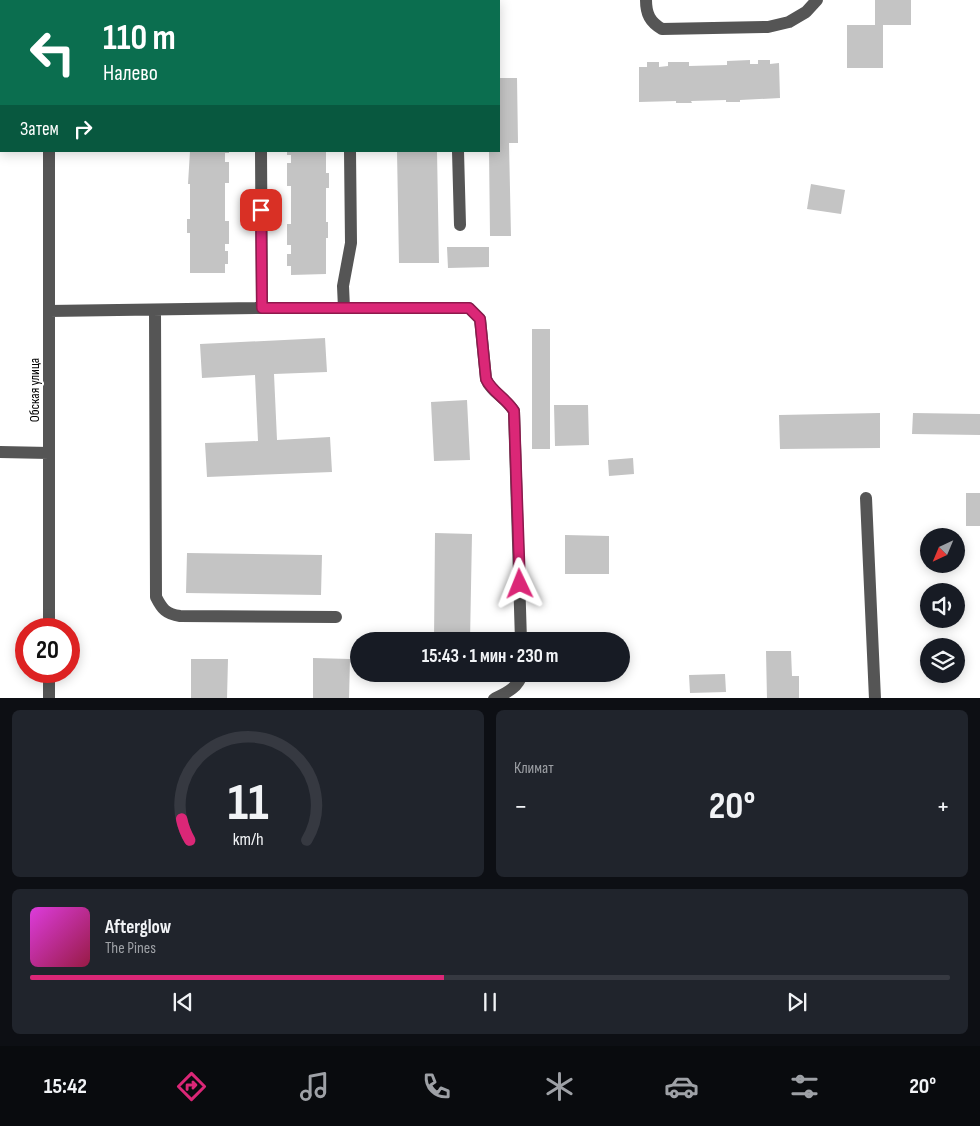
<!DOCTYPE html>
<html lang="ru">
<head>
<meta charset="utf-8">
<style>
	:root { --surface:#171b24; --page:#20242c; --text:#f1f3f6; --muted:#9ea1a6; --line:#363941; --accent:#db2777 }
	body { margin:0; font-family:"Sofia Sans Condensed",sans-serif; background:var(--page); color:var(--text); height:100vh; display:flex; flex-direction:column; font-size:19px; white-space:nowrap }
	* { box-sizing:border-box; margin:0 }
	p { font-size:16px; color:var(--muted) }
	.icon { flex:none; width:28px; height:28px; fill:none; stroke:currentColor; stroke-width:2; stroke-linecap:round; stroke-linejoin:round }
	.map { position:relative; height:698px; overflow:hidden }
	.panel { display:flex; flex-direction:column; gap:12px; padding:12px; background:#0d0f14; flex:1 }
	.panel>* { flex:none }
	.hud { position:absolute; left:0px; top:0px; width:500px; height:152px; box-shadow:0 2px 12px #0003; background:#0b6e4f; color:#fff; overflow:hidden }
	.needle { width:32px; rotate:224deg }
	.controls { position:absolute; left:920px; top:528px; display:grid; gap:10px }
	.controls a { display:grid; place-items:center; width:45px; height:45px; border-radius:50%; background:var(--surface); box-shadow:0 2px 12px #0003; font-size:25px }
	.speed { position:absolute; left:15px; top:618px; display:flex; gap:10px; font-size:25px; font-weight:700; text-align:center }
	.speed>* { display:grid; place-content:center; width:65px; height:65px; border-radius:50%; background:var(--surface); box-shadow:0 2px 12px #0003; line-height:1 }
	.speed .limit { border:8px solid #d22; background:#fff; color:#111 }
	.pin { position:absolute; display:grid; place-items:center; width:42px; height:42px; color:#fff; margin:-21px; border-radius:10px; box-shadow:0 2px 8px #0006 }
	.me { position:absolute; width:55px; margin:-28px; rotate:358deg; stroke-linejoin:round; filter:drop-shadow(0 0 4px #0008) }
	.turn { display:flex; align-items:center; gap:18px; height:105px; padding:0 20px; font-size:22px }
	.turn .icon { width:65px; height:65px; stroke-width:2.5 }
	.turn b { display:block; font-size:35px; line-height:42px }
	.then { display:flex; align-items:center; height:48px; padding:0 20px; background:#0003; gap:10px; font-size:19px }
	.big { font-size:38px; font-weight:700; line-height:1.1 }
	.panel .card { flex:1; display:flex; flex-direction:column; justify-content:center; gap:8px; min-width:0; padding:0 18px; border-radius:8px; background:var(--page) }
	.panel .dial { align-items:center; gap:0 }
	.dial svg { height:130px; overflow:visible; fill:none; stroke:var(--line); stroke-width:7; stroke-linecap:round; text-anchor:middle }
	.dial text { fill:var(--text); stroke:none }
	.song { display:flex; align-items:center; gap:15px }
	.cover { width:60px; height:60px; border-radius:8px; background:linear-gradient(135deg,hsl(300 70% 55%),hsl(340 70% 35%)) }
	.played { height:5px; border-radius:2px; background:linear-gradient(90deg,var(--accent) 45%,var(--line) 45%) }
	.keys { display:flex; justify-content:space-around; direction:ltr }
	.heat { display:flex; justify-content:space-between; align-items:center; font-size:28px; direction:ltr }
	.panel .tiles { flex:1; display:grid; gap:12px; grid-template-columns:1fr 1fr }
	.card:last-child { grid-column:span 2 }
	.trip { position:absolute; left:350px; top:632px; width:280px; height:50px; border-radius:25px; background:var(--surface); box-shadow:0 2px 12px #0003; font-weight:700; line-height:50px; text-align:center }
	.menu { display:flex; height:80px; justify-content:space-around; align-items:center; background:#090b0e; color:var(--muted) }
	.menu .icon { width:35px; height:35px }
	.menu .selected { color:var(--accent) }
	.menu b { font-size:22px; color:var(--text) }
	.map>svg:first-child { display:block }
</style>
</head>
<body>
<div class="map">
<svg width="980" height="699" viewBox="0 0 980 699">
	<rect width="100%" height="100%" fill="#fff"/>
	<path fill="#c4c4c4" d="M 875,0 L 911,0 L 911,25 L 883,25 L 883,68 L 847,68 L 847,25 L 875,25 Z
		M 750,60 L 750,64 L 758,64 L 758,60 L 770,60 L 770,64 L 779,63 L 780,98 L 740,100 L 740,102 L 726,102 L 726,100 L 691,101 L 692,103 L 676,103 L 676,101 L 639,102 L 639,67 L 647,67 L 647,62 L 659,62 L 659,67 L 668,66 L 668,62 L 689,62 L 689,66 L 727,65 L 727,61 Z
		M 499,78 L 517,78 L 518,143 L 509,143 L 511,236 L 490,236 L 489,151 L 499,151 Z
		M 190,151 L 229,151 L 229,153 L 225,153 L 225,162 L 229,162 L 229,183 L 225,183 L 225,221 L 229,221 L 229,244 L 225,244 L 225,251 L 228,251 L 228,264 L 225,264 L 225,273 L 190,273 L 190,233 L 187,233 L 187,219 L 190,219 L 190,184 L 188,184 Z
		M 287,151 L 326,151 L 326,173 L 329,173 L 329,188 L 326,188 L 326,222 L 328,222 L 328,238 L 326,238 L 326,274 L 291,275 L 291,266 L 287,266 L 287,254 L 291,254 L 291,245 L 287,245 L 287,224 L 291,224 L 291,186 L 287,186 L 287,163 L 291,163 L 291,155 L 287,155 Z
		M 397,151 L 437,151 L 439,263 L 399,263 Z
		M 811,184 L 845,190 L 841,214 L 807,209 Z
		M 447,247 L 489,247 L 489,267 L 448,268 Z
		M 532,329 L 550,329 L 550,449 L 532,449 Z
		M 325,338 L 327,372 L 274,374 L 277,440 L 330,437 L 332,472 L 207,477 L 205,443 L 258,441 L 255,375 L 202,378 L 200,344 Z
		M 467,400 L 470,460 L 434,461 L 431,402 Z
		M 554,405 L 588,405 L 589,445 L 555,446 Z
		M 880,413 L 880,448 L 780,449 L 779,415 Z
		M 913,413 L 980,414 L 980,435 L 912,434 Z
		M 633,458 L 634,474 L 609,476 L 608,460 Z
		M 966,493 L 980,493 L 980,526 L 966,526 Z
		M 435,533 L 472,534 L 470,641 L 434,641 Z
		M 565,535 L 609,536 L 609,574 L 565,574 Z
		M 187,553 L 322,555 L 321,595 L 186,593 Z
		M 766,651 L 791,651 L 792,676 L 799,676 L 799,699 L 767,699 Z
		M 313,658 L 350,659 L 349,699 L 313,699 Z
		M 191,659 L 228,659 L 227,699 L 191,699 Z
		M 725,674 L 726,692 L 690,693 L 689,675 Z"/>
	<g fill="none" stroke-linecap="round" stroke-linejoin="round">
		<path stroke="#555" stroke-width="12" d="M 339,0 L 339,1
			M 646,0 C 646,14 650,22 662,29 L 768,27 L 789,22 L 806,12 L 817,0
			M 49,1 L 49,0
			M 126,1 L 126,0
			M 208,1 L 208,0
			M 261,151 L 262,308
			M 458,151 L 460,225
			M 344,308 L 343,286 L 351,243 L 350,151
			M 155,310 L 156,597 C 162,609 166,614 180,616 L 336,617
			M 49,311 L 262,308 L 469,308 L 480,319 L 486,379 C 491,392 506,398 514,411 L 521,641
			M 0,452 L 49,453
			M 866,498 L 875,699
			M 49,629 L 49,151
			M 49,699 L 49,671
			M 494,699 C 506,693 518,688 522,674"/>
	</g>
	<g fill="none" stroke-linecap="round" stroke-linejoin="round">
		<defs>
			<path id="route" d="M 261,210 L 262,308 L 469,308 L 480,319 L 486,379 C 492,392 506,398 514,411 L 520,584"/>
		</defs>
		<use href="#route" stroke="#8e194d" stroke-width="12"/>
		<use href="#route" stroke="#db2777" stroke-width="9"/>
	</g>
	<g text-anchor="middle" stroke-width="4" stroke-linejoin="round" paint-order="stroke">
		<g font-size="14" fill="#000" stroke="#fff">
			<text transform="translate(34 390) rotate(-90)" y="5">Обская улица</text>
		</g>
	</g>
</svg>
<div class="controls">
<a><svg class="needle" viewBox="-14 -14 28 28"><path d="M0-13l5 13h-10z" fill="#e53935"/><path d="M0 13l5-13h-10z" fill="#9ea1a6"/></svg></a>
<a><svg class="icon" aria-label="sound" viewBox="0 0 24 24"><path d="M4 9h4l5-4v14l-5-4H4zM17 9q2 3 0 6"/></svg></a>
<a><svg class="icon" aria-label="layers" viewBox="0 0 24 24"><path d="M12 4l9 5-9 5-9-5zM3 14l9 5 9-5"/></svg></a>
</div>
<div class="speed"><div class="limit">20</div></div>
<div class="pin" style="left:261px;top:210px;background:#d93025"><svg class="icon" aria-label="arrive" viewBox="0 0 24 24"><path d="M6 21V4h12l-3 4 3 4H6"/></svg></div>
<svg class="me" style="left:520px;top:584px" viewBox="-20 -20 40 40"><path d="M0-17L14 15 0 8-14 15z" fill="#db2777" stroke="#fff" stroke-width="4"/></svg>
<div class="trip">15:43 · 1 мин · 230 m</div>
<div class="hud">
<div class="turn"><svg class="icon" aria-label="left" viewBox="0 0 24 24"><path d="M17 20v-9H6M10 6l-5 5 5 5"/></svg><div><b>110 m</b>Налево</div></div>
<div class="then">Затем<svg class="icon" aria-label="right" viewBox="0 0 24 24"><path d="M7 20v-9h11M14 6l5 5-5 5"/></svg></div>
</div>
</div>
<section class="panel">
<div class="tiles">
<div class="card dial"><svg viewBox="0 0 100 80">
<path d="M14 69A42 42 0 1 1 86 69"/>
<path d="M14 69A42 42 0 0 1 9 56" stroke="#db2777"/>
<text x="50" y="56" font-size="32" font-weight="700">11</text>
<text x="50" y="72" font-size="11">km/h</text>
</svg></div>
<div class="card"><p>Климат</p>
<div class="heat"><a>−</a><b class="big">20°</b><a>+</a></div>
</div>
<div class="card">
<div class="song"><i class="cover"></i><div><b>Afterglow</b><p>The Pines</p></div></div>
<div class="played"></div>
<div class="keys"><svg class="icon" aria-label="previous" viewBox="0 0 24 24"><path d="M18 5L8 12l10 7zM5 5v14"/></svg><svg class="icon" aria-label="pause" viewBox="0 0 24 24"><path d="M8 5v14M16 5v14"/></svg><svg class="icon" aria-label="next" viewBox="0 0 24 24"><path d="M6 5l10 7-10 7zM19 5v14"/></svg></div>
</div>
</div>
</section>
<nav class="menu">
<b>15:42</b>
<svg class="icon selected" aria-label="directions" viewBox="0 0 24 24"><path d="M12 3l9 9-9 9-9-9zM9 14v-3h6M13 9l2 2-2 2"/></svg>
<svg class="icon" aria-label="music" viewBox="0 0 24 24"><path d="M9 18V5l10-2v13"/><circle cx="6" cy="18" r="3"/><circle cx="16" cy="16" r="3"/></svg>
<svg class="icon" aria-label="phone" viewBox="0 0 24 24"><path d="M5 4h4l2 5-3 2q2 4 5 5l2-3 5 2v4C11 20 4 13 5 4z"/></svg>
<svg class="icon" aria-label="climate" viewBox="0 0 24 24"><path d="M12 3v18M4 7l16 10M4 17L20 7"/></svg>
<svg class="icon" aria-label="car" viewBox="0 0 24 24"><path d="M5 17H2v-5l4-1 3-4h7l3 4 3 1v5h-3M9 17h6M6 11h13"/><circle cx="7" cy="17" r="2"/><circle cx="17" cy="17" r="2"/></svg>
<svg class="icon" aria-label="filters" viewBox="0 0 24 24"><path d="M4 7h16M4 17h16"/><circle cx="9" cy="7" r="2"/><circle cx="15" cy="17" r="2"/></svg>
<b>20°</b>
</nav>
</body>
</html>
